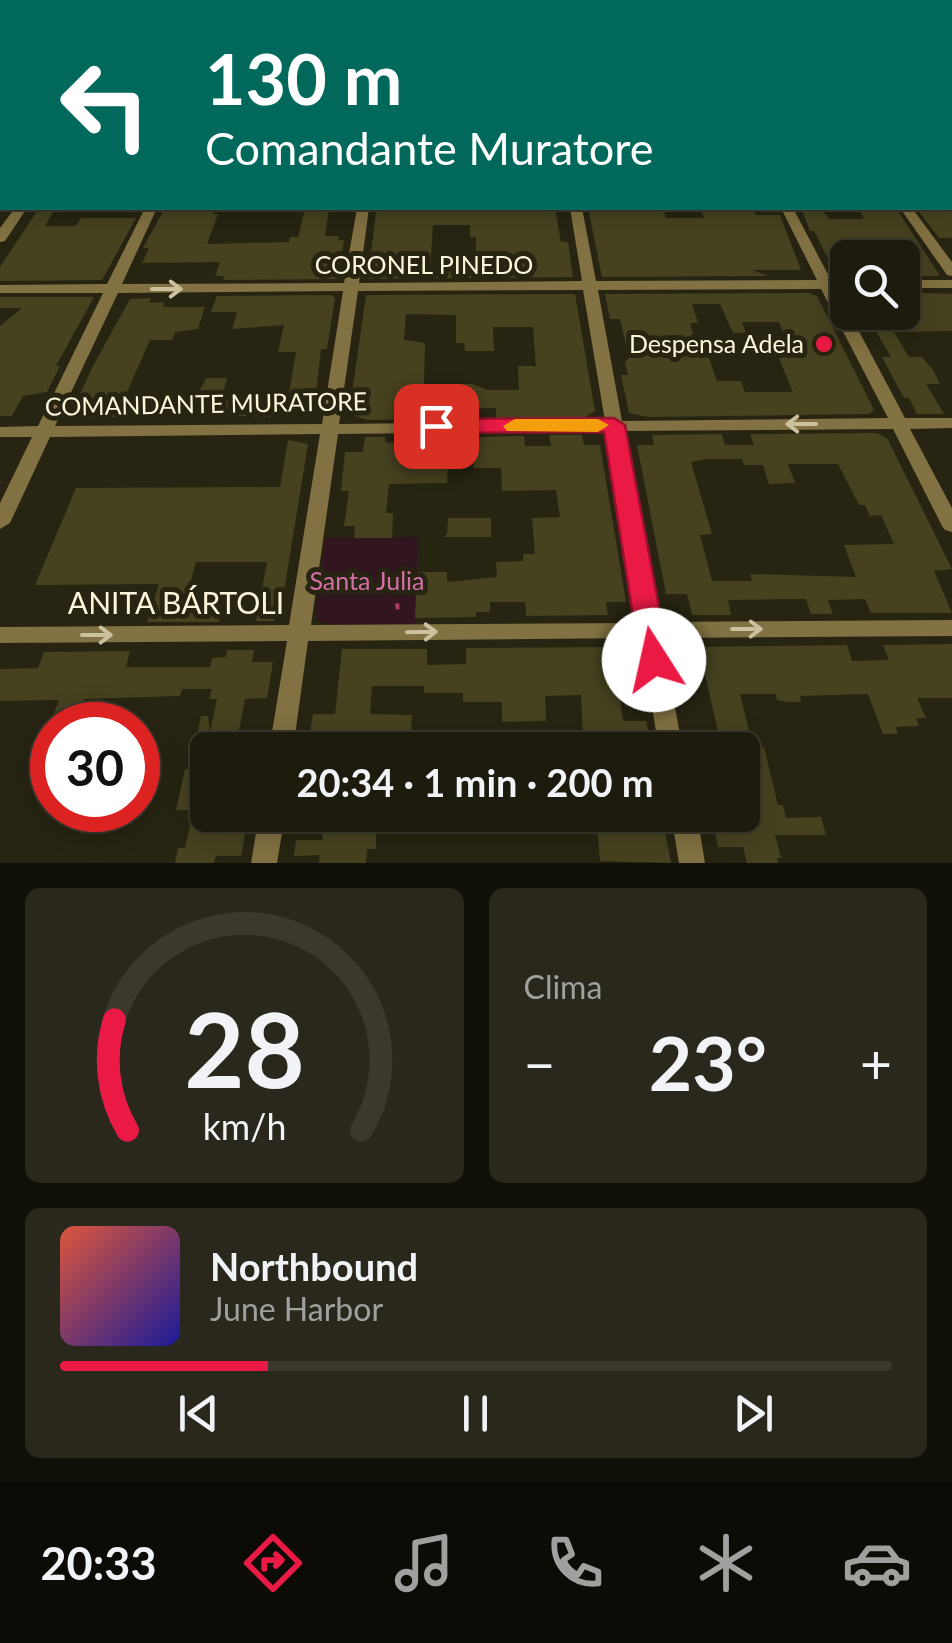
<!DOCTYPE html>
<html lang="es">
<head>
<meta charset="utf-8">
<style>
	:root { --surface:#1d1b0e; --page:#2a281c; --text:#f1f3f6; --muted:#a0a19e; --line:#3b392e; --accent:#ea1a45 }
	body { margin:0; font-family:Lato,sans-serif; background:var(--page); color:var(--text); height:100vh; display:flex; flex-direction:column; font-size:38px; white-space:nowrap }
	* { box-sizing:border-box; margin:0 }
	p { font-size:32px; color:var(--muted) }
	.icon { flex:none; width:55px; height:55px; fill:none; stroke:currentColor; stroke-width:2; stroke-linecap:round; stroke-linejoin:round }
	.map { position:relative; height:863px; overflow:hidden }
	.side { display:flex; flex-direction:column; gap:25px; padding:25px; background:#100f08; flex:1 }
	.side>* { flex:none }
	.top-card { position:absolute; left:0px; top:0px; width:952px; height:210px; box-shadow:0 5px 25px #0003,0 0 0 2px var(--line); background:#00695c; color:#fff; overflow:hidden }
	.fabs { position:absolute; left:830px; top:240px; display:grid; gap:20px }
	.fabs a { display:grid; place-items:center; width:90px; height:90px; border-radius:15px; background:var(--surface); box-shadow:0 5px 25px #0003,0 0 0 2px var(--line); font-size:50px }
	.speed { position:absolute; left:30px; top:702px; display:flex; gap:20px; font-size:50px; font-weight:700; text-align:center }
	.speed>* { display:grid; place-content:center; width:130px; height:130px; border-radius:50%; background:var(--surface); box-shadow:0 5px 25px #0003,0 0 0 2px var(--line); line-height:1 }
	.speed .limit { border:15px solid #d22; background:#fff; color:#111 }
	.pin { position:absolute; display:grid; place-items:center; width:85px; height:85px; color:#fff; margin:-42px; border-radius:20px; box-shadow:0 5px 15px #0006 }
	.me { position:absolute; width:110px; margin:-55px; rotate:350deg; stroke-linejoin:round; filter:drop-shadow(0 0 8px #0008) }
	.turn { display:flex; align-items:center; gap:35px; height:210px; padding:0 40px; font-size:45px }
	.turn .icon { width:130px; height:130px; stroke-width:2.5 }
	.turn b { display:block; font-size:70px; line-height:85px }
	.big { font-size:75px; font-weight:700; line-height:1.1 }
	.side .card { flex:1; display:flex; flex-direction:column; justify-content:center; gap:15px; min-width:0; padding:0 35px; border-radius:15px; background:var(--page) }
	.side .dial { align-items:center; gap:0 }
	.dial svg { height:260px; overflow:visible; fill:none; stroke:var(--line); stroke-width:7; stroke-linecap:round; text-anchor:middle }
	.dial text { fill:var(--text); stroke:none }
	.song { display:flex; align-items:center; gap:30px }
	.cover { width:120px; height:120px; border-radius:15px; background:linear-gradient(135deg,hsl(10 70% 55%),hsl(240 70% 35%)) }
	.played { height:10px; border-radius:5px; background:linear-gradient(90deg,var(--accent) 25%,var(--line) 25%) }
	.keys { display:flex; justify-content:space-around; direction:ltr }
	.heat { display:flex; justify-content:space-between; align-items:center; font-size:55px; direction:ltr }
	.side .tiles { flex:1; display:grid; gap:25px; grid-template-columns:1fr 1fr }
	.card:last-child { grid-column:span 2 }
	.trip { position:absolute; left:190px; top:732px; width:570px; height:100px; border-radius:15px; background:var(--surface); box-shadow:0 5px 25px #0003,0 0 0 2px var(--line); font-weight:700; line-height:100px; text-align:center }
	.menu { display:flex; height:160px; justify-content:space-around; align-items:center; background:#0c0b06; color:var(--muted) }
	.menu .icon { width:70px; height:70px }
	.menu .on { color:var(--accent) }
	.menu b { font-size:45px; color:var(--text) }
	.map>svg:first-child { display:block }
</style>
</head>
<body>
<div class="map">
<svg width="952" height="863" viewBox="0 0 952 863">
	<rect width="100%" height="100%" fill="#272412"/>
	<path fill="#31161f" d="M 418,537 L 415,625 L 333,626 L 318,621 L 315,613 L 325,538 Z"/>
	<path fill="#464220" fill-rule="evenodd" d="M 39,208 L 55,208 L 45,226 L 76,226 L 81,218 L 136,218 L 102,280 L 0,281 L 0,267 Z
		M 165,208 L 216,208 L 213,214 L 218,214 L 207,244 L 289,242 L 290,237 L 298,237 L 305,209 L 329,208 L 325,236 L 339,236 L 338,240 L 344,240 L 338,279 L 223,280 L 224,276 L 215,276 L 220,262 L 142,263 L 149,248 L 143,248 Z
		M 414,208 L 555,208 L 561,242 L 568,242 L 573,277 L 368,279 L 376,212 ZM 433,225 L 470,225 L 470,237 L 476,237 L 476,263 L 470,263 L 471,268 L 430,268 Z
		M 588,208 L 644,208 L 645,212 L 664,212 L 666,218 L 704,218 L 700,208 L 750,208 L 756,215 L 780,215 L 801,270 L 752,270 L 768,276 L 602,277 Z
		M 801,208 L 819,208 L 830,219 L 864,219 L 859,208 L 896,208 L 940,276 L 902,276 L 902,258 L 874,252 L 843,252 L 848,276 L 837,276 L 814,231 L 810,231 Z
		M 916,208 L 952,208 L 952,238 L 939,238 Z
		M 902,292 L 952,294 L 952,331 L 894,332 L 909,357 L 922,357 L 933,370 L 940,384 L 926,384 L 944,414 L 917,414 L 909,398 L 904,398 L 882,357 L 891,357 L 865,313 L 902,312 Z
		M 809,293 L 817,296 L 874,410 L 869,414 L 648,417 L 629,413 L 621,375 L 628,375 L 625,362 L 629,358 L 620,319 L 610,319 L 605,294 ZM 692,304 L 720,304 L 733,333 L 746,333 L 742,322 L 779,322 L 793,355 L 778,356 L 793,392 L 745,392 L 741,381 L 717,381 L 707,352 L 698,352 L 690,323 L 698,323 Z
		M 575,294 L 595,411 L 585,417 L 496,418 L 496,408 L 447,409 L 447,419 L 367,420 L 349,414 L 366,295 ZM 406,314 L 456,315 L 456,343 L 464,343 L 465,351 L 494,351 L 493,327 L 533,327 L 536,366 L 518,366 L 519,390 L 488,390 L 472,384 L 424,384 L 425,343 L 404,340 Z
		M 330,295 L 335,298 L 327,349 L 321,349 L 314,412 L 267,412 L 271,417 L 183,414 L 190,392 L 199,392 L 206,378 L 227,378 L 221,401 L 259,401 L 260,394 L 289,394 L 296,352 L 278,352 L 284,325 L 232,329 L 237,312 L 211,312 L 217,296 Z
		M 0,297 L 94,297 L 56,366 L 60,366 L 47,392 L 23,396 L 12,416 L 0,416 L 0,326 L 22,308 L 0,308 Z
		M 151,298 L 149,303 L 164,302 L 163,307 L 205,307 L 198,329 L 175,332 L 172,340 L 150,340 L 116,417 L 85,418 L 89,409 L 84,409 L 86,405 L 75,405 L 93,366 L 130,299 Z
		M 876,433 L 887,438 L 952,569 L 934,571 L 952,613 L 871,613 L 865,599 L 828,600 L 833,614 L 811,614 L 806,599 L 787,599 L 728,600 L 731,615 L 692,615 L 687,594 L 666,594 L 637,445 L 654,445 L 652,435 L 722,434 L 725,445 L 754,445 L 750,434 ZM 708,459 L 742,459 L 744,465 L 763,465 L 769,484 L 795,483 L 788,464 L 838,464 L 859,505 L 865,505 L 870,516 L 881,515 L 894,544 L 844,545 L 856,577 L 750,574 L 752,581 L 712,581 L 700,535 L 712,534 L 691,462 Z
		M 549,435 L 582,435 L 584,445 L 600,445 L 626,602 L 606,602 L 608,615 L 526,616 L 525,602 L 490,602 L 490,612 L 476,612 L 476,617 L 415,618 L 417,572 L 447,572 L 447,582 L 497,577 L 496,562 L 523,561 L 523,554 L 535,554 L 532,518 L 560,517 L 556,490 L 502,491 L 501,468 L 474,468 L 474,461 L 448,462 L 447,483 L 389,484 L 386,513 L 393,513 L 392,538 L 354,538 L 355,526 L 344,526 L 349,491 L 341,491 L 345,452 L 363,452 L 365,437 L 386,437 L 385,442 L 412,444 L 412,437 L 447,437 L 448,447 L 474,447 L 474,437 L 524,436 L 525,446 L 551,446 Z
		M 288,440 L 308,444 L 280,616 L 273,621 L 256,621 L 267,562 L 196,562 L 184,606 L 223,606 L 219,622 L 147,622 L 159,584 L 35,585 L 76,488 L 280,487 Z
		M 448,518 L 491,518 L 491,537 L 443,537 L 447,534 Z
		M 952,644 L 952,698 L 917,698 L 926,718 L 916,718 L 919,726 L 895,727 L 898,734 L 883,734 L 868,694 L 800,696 L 801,702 L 788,702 L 777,700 L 776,694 L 740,694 L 753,747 L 764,747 L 778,805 L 783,805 L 786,818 L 821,817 L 826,835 L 775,835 L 781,858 L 777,858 L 778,863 L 747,863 L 743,847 L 718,847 L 713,824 L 738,823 L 737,815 L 742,815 L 742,750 L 722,750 L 699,647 L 847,645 L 852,661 L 889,660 L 883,645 Z
		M 612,647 L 614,662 L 622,662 L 625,679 L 617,679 L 623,721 L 646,721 L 649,734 L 625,734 L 627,750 L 569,750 L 568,736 L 583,736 L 581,695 L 545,696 L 546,721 L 502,722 L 502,702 L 463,702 L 463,693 L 424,693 L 424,686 L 372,686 L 370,714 L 412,715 L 410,750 L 331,750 L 332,733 L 310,733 L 313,714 L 335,714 L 342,649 L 427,649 L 427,665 L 466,664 L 466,648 Z
		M 227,650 L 254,650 L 252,662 L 273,662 L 267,698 L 245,699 L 235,750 L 208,750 L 208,815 L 223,815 L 222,823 L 247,823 L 241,856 L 216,856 L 214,863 L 175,863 L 178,848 L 185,848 L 193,810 L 176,810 L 185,769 L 189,769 L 192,761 L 201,716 L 208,716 L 210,733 L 217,699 L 209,699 L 212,689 L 182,689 L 180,696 L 84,699 L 79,713 L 54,713 L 59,700 L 0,701 L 0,669 L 38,668 L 44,652 L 130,651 L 126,667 L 210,667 L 212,658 L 226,657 Z
		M 324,815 L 385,815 L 384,829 L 376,829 L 376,849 L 367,849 L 366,863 L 319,863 L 320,855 L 294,856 L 296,840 L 322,840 Z
		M 596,815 L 662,815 L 671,863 L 600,861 Z"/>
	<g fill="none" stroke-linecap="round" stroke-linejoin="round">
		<path stroke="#b03c67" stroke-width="4" stroke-dasharray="6 10" stroke-linecap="butt" d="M 381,579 L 396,590 L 398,614"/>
		<path stroke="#827142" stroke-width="5" d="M 135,2 L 147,0"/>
		<path fill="#827142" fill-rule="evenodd" d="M 149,0 L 158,0 L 159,2 L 151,2 Z
			M 389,0 L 397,0 L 397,2 L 389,2 Z
			M 532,0 L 540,0 L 541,2 L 533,2 Z
			M 874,0 L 907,0 L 908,2 L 878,2 Z
			M 950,4 L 952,4 L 952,10 L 950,10 Z
			M 0,112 L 2,112 L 2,118 L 0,118 Z
			M 15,208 L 27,208 L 5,241 L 0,242 L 0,228 Z
			M 145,208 L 157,208 L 122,284 L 344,283 L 357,208 L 369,208 L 359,283 L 582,281 L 570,208 L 582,208 L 596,281 L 817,280 L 781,208 L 793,208 L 831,280 L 848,280 L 848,288 L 836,288 L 905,418 L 952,418 L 952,428 L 910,429 L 952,508 L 952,532 L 945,530 L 942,526 L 893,429 L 624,431 L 659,622 L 952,620 L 952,636 L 662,638 L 683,750 L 659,750 L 641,638 L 308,641 L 293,750 L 269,750 L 287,641 L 0,643 L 0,627 L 289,625 L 320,434 L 50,437 L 10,523 L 0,529 L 0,503 L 32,437 L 0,437 L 0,427 L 38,426 L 103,293 L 0,293 L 0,285 L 107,284 ZM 821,289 L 888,418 L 622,421 L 598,290 ZM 583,290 L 605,421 L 339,424 L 358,291 ZM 343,291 L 322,424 L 55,426 L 118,293 ZM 606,431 L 638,623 L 311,625 L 338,434 Z
			M 900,208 L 912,208 L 952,262 L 952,276 L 947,275 Z
			M 902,280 L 952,280 L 952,288 L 902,288 Z
			M 259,815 L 285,815 L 277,863 L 251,863 Z
			M 671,815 L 697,815 L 705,863 L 679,863 Z"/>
		<path fill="#827142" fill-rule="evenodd" d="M 543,0 L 575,0 L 576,2 L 546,2 Z
			M 950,41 L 952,41 L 952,47 L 950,47 Z"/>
		<path fill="#f3d17c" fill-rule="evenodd" d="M 950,177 L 952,177 L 952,185 L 950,185 Z
			M 0,183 L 2,183 L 2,191 L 0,191 Z"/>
		<path stroke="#c7f16d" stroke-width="25" d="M 123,2 L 125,0
			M 0,163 L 2,160"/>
	</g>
	<defs><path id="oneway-shaft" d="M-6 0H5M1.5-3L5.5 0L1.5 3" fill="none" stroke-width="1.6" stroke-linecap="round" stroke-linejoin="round" transform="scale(2.5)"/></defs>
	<g stroke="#cbc19e">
		<use href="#oneway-shaft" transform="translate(167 289)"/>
		<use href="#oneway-shaft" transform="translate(801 424) rotate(180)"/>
		<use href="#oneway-shaft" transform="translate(747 629)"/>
		<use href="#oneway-shaft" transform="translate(422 632) rotate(-1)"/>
		<use href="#oneway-shaft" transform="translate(97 635)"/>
	</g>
	<path fill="#ea1a45" stroke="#98112d" stroke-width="2.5" d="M 614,418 L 625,425 L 669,660 L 665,667 L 654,670 L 644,667 L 640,660 L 604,432 L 436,433 L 425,426 L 436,419 Z"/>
	<path fill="#f59e0b" d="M 515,419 L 598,419 L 609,425 L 598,432 L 507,431 L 503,426 Z"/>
	<circle fill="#ea1a45" stroke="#272412" stroke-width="4" cx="824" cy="344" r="10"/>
	<g text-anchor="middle" stroke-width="10" stroke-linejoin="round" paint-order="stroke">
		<g font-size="25" fill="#fcf6dc" stroke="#272412">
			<text x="424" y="274">CORONEL PINEDO</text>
			<text transform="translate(206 404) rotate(-1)" y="9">COMANDANTE MURATORE</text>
		</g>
		<g font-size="25" fill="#fcf6dc" stroke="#272412" text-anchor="end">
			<text x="804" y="353">Despensa Adela</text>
		</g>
		<g font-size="25" fill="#d66ea8" stroke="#272412">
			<text x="367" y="590">Santa Julia</text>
		</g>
		<g font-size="30" fill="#fcf6dc" stroke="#272412">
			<text x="176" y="614">ANITA BÁRTOLI</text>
		</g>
	</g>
</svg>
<div class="fabs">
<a><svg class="icon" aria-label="search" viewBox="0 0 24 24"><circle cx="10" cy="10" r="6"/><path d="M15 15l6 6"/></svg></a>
</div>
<div class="speed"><div class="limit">30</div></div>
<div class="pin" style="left:436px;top:426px;background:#d93025"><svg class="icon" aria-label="arrive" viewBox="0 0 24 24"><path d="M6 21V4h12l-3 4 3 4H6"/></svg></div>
<svg class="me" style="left:654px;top:660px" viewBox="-20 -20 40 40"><circle r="19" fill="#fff"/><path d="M0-13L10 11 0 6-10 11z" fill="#ea1a45"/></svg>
<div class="trip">20:34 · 1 min · 200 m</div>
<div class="top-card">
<div class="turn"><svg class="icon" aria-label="left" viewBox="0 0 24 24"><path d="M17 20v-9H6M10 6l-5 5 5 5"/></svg><div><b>130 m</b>Comandante Muratore</div></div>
</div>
</div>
<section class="side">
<div class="tiles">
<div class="card dial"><svg viewBox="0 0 100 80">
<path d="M14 69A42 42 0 1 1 86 69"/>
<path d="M14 69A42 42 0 0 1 10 35" stroke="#ea1a45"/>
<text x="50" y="56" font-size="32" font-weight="700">28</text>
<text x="50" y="72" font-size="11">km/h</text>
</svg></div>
<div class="card"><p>Clima</p>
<div class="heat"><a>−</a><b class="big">23°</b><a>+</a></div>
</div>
<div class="card">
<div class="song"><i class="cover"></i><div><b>Northbound</b><p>June Harbor</p></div></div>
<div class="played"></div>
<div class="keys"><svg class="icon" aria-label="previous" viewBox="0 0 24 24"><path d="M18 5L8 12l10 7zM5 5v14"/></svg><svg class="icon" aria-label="pause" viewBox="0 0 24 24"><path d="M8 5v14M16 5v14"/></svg><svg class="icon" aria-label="next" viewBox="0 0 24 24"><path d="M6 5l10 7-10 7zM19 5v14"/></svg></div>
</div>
</div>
</section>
<nav class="menu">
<b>20:33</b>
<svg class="icon on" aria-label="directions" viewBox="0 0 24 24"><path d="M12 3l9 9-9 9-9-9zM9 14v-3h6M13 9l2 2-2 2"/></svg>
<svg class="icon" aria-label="music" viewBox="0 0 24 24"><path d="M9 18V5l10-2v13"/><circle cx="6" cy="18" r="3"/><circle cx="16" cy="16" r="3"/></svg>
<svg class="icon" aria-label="phone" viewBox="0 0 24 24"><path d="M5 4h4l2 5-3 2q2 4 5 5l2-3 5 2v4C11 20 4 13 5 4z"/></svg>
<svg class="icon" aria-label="climate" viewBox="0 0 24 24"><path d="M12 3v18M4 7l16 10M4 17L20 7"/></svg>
<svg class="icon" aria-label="car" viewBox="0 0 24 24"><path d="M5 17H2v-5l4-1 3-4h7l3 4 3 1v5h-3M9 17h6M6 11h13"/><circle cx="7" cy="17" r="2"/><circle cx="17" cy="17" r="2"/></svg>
</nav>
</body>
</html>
